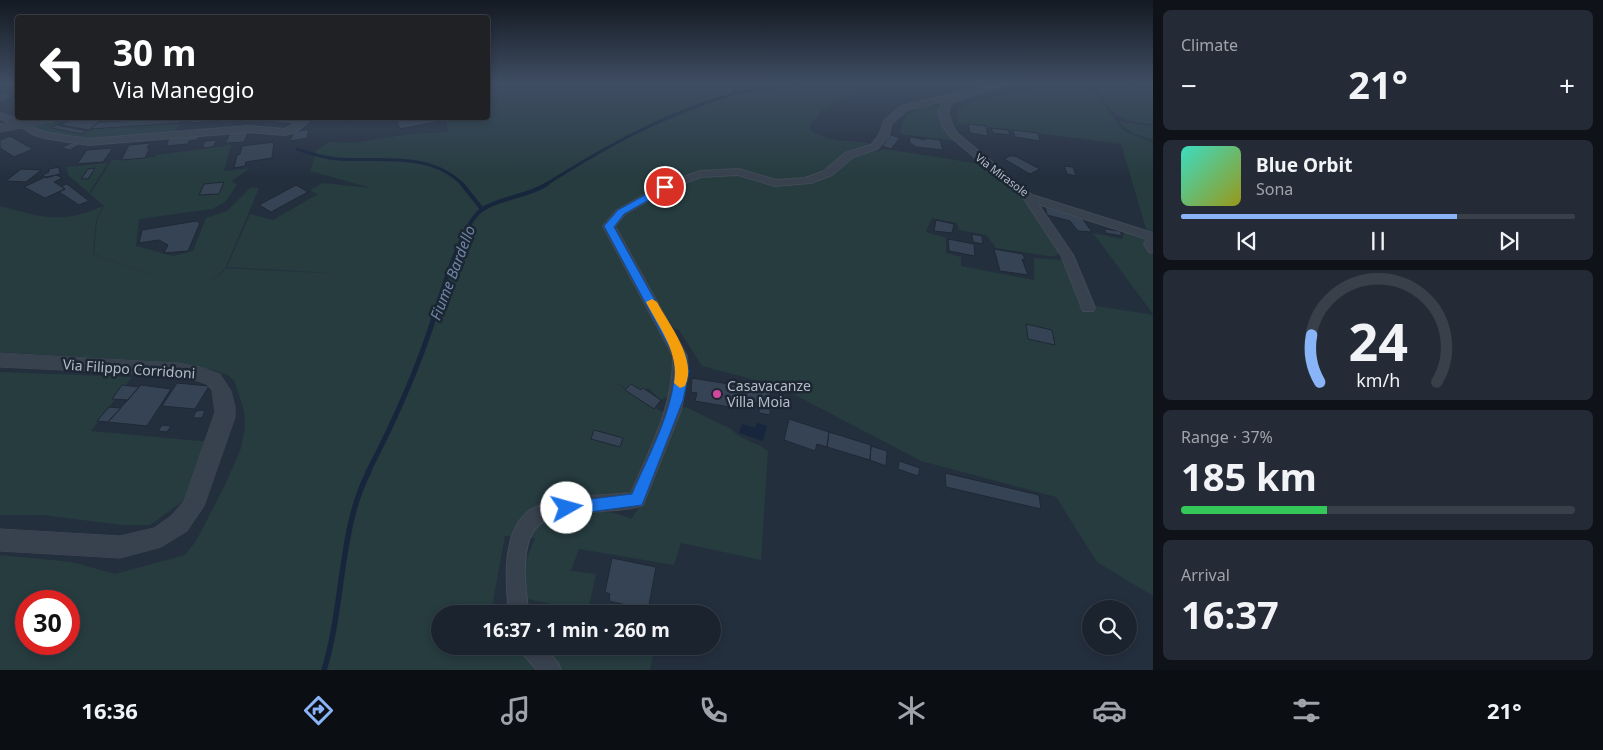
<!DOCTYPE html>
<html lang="en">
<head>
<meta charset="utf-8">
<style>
	:root { --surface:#1b232e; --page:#242b36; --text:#f1f3f6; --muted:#a0a4aa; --line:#39404a; --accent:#8ab4f8 }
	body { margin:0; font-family:"Noto Sans",sans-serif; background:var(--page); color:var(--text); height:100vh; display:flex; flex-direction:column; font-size:19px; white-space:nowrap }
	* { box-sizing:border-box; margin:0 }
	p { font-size:16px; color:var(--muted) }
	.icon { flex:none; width:28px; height:28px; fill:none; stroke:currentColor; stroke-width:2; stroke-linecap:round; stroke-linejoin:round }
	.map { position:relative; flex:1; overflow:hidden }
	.details { display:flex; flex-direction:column; gap:10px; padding:10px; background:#0f1319; width:450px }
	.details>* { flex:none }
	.guide { position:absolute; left:15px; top:15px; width:475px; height:105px; border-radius:5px; box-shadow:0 2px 8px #0003,0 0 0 1px var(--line); background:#202124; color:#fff; overflow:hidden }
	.tools { position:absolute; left:1082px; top:600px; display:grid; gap:10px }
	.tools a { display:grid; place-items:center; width:55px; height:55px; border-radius:50%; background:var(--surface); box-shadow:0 2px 8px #0003,0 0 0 1px var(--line); font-size:25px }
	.speed { position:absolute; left:15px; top:590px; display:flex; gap:10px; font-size:25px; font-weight:700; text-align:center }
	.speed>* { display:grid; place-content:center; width:65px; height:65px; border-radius:50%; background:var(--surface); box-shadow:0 2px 8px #0003,0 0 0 1px var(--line); line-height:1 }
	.speed .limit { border:8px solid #d22; background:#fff; color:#111 }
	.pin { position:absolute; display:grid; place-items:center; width:42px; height:42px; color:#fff; margin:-21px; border:2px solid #fff; border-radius:50%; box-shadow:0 1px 5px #0007 }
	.me { position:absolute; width:55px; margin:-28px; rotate:83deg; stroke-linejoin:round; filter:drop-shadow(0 0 4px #0008) }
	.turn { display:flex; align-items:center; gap:18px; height:105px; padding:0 15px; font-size:22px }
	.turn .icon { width:65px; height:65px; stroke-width:2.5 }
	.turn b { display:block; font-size:35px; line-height:42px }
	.big { font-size:38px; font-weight:700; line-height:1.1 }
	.details .card { flex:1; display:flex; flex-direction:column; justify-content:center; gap:8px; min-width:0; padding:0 18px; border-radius:8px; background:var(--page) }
	.details .dial { align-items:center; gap:0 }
	.dial svg { height:130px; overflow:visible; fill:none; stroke:var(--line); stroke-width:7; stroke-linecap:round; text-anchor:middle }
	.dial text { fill:var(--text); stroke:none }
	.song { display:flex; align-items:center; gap:15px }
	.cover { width:60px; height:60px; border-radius:8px; background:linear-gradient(135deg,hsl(170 70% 55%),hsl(60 70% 35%)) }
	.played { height:5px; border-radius:2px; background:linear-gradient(90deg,var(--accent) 70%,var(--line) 70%) }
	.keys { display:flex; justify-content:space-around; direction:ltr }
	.heat { display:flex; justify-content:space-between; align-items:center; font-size:28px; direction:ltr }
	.charge { height:8px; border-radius:4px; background:linear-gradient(90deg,#34c759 37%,var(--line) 0) }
	.trip { position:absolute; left:431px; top:605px; width:290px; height:50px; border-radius:25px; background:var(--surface); box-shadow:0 2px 8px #0003,0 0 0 1px var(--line); font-weight:700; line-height:50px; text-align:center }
	.menu { display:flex; height:80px; justify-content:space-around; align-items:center; background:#0b0e12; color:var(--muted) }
	.menu .icon { width:35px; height:35px }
	.menu .active { color:var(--accent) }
	.menu b { font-size:22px; color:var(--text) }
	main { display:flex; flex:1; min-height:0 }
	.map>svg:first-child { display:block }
</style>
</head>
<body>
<main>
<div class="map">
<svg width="1153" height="670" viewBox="0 0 1153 670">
	<rect width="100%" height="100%" fill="#242f3e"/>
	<path fill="#263c3f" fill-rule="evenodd" d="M 488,83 L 871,83 L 820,111 L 817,118 L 810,123 L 810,130 C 830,143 847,140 869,143 L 874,152 L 885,149 L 981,164 L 1025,199 L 1060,253 L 1055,256 L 1048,256 L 996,248 L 986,235 L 959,230 L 957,223 L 932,218 L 926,232 L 946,238 L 946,253 L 961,257 L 961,266 L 1034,280 L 1034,258 L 1065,260 L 1069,267 L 1084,313 L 1091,305 L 1153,315 L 1153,596 L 1097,562 L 1056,497 L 921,461 L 778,386 L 702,366 L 679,330 L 657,322 L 672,347 L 677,366 L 672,394 L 661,400 L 648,388 L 638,395 L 614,382 L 667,415 L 632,491 L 618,498 L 560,502 L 552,522 C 580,514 603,506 631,519 L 648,495 L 678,408 L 686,407 L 731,429 C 739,439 756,442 768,451 L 761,560 L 681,543 L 674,565 L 579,549 L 571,571 L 596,574 L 588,611 L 604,614 L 541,614 L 546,606 L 552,604 L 521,598 L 523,568 L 535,538 L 505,536 L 493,602 L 493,614 L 440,614 L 440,646 L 522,646 L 538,670 L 0,670 L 0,555 L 72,562 L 115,574 L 185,555 L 196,541 L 225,485 L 241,448 L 245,427 L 244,411 L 235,382 L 228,375 L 214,370 L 149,361 L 0,352 L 0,206 C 42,217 60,225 103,206 L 96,221 L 93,254 L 192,290 L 94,254 L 97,220 L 104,206 L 90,194 L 112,160 L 155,157 L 157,155 L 231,145 L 224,171 L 250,168 L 232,181 L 237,185 L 225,202 L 212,209 L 139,219 L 136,246 L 173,256 L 193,251 L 206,218 L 227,211 L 251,187 L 259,188 L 226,267 L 219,275 L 207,282 L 220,275 L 226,268 L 345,274 L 227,267 L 250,214 L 273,220 L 318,194 L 310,190 L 323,183 L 371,188 L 310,171 L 316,151 L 329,142 L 353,143 L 411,134 L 448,132 L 446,118 L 488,118 ZM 26,601 L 69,601 L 69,644 L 26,644 Z
		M 1032,83 L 1083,85 L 1095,94 L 1124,131 L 1153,143 L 1153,232 L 1146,229 L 1121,144 L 958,123 L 957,110 L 972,102 L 1030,88 Z
		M 1104,83 L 1153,88 L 1153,124 C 1116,121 1115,115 1093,87 Z
		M 930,104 L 940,107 L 945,128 L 954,141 L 900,134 C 902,114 913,110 930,104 Z
		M 69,118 L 52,128 L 82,134 L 90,129 L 180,123 L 174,133 C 145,136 50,150 32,126 Z
		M 1119,122 L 1153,126 L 1153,140 L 1132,133 Z
		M 108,163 L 89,193 L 68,175 L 66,167 Z
		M 1125,231 L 1148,237 L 1146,249 L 1153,255 L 1153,314 L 1093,233 L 1122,239 Z
		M 0,372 L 132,377 L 91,431 L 211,442 L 193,494 L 150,525 L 122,525 L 42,515 L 0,515 Z
		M 538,646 L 655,646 L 650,670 L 559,670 Z"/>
	<path fill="#17263c" d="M 757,423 L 767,426 L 763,441 L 739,433 L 742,424 L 755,428 Z"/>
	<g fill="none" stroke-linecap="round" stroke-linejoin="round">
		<path stroke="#17263c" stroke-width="3" d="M 734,83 L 734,94
			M 297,149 C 311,154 324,158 338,159 C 380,162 431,151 463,185
			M 545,185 C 605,147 664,114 733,94 C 755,88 781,87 804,83"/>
		<path stroke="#17263c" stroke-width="4" d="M 462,184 L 482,209
			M 435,313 C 442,290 464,220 483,209 C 501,197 527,197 547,184"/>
		<path stroke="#17263c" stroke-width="5" d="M 368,472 C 395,420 419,367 436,311"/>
		<path stroke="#17263c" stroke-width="5.5" d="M 324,670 C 344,607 339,528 369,471"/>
	</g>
	<path fill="#364354" stroke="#1f2835" d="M 2,92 L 15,96 L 0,103 L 0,93 Z
		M 74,118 L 95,118 L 99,122 L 89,130 L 60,125 Z
		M 184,118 L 180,123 L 90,129 L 99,122 Z
		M 192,118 L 220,118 L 218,121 L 190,123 Z
		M 249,118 L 265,118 L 260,122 L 244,122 Z
		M 277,118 L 299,118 L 292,124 L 272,122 Z
		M 340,118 L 362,118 L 341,123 Z
		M 417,118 L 439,118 L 441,121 L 400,129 L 397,121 Z
		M 968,124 L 986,126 L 988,136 L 970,133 Z
		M 56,125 L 87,131 L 82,134 L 51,128 Z
		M 991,128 L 1008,130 L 1010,135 L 993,133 Z
		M 304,130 L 309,130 L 307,138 L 290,141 L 294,132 Z
		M 1013,130 L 1038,133 L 1040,141 L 1015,137 Z
		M 249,131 L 244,142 L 225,143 L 231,132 Z
		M 891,135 L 900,138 L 891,149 L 882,146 Z
		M 10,136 L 33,149 L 14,157 L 0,148 L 0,140 Z
		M 191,136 L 199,136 L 197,140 L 189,141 L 188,144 L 166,146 L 169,138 Z
		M 912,137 L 925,140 L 925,138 L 940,140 L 943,150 L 916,147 L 910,143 L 909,138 Z
		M 217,140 L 213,147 L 202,148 L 205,141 Z
		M 274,142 L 272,158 L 246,162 L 245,166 L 234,168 L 237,155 L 240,154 L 242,146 Z
		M 71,143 L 82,143 L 70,150 L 61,148 Z
		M 150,143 L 147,148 L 150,148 L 145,158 L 121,160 L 129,145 Z
		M 113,148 L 103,162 L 77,164 L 87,150 Z
		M 1010,156 L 1015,156 L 1040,169 L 1030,174 L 1004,159 Z
		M 1064,166 L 1073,167 L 1076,176 L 1067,174 Z
		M 59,167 L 60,174 L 46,178 L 43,175 L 49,172 L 49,169 Z
		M 95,168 L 88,179 L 81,179 L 88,169 Z
		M 21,169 L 41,170 L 26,182 L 6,181 Z
		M 57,175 L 62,178 L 54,182 L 65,189 L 45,198 L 24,187 L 45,177 Z
		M 224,182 L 219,194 L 199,195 L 204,184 Z
		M 67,184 L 89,201 L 79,205 L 59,192 L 65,189 L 61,186 Z
		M 296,185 L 308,192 L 271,212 L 259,205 Z
		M 1045,206 L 1082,218 L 1092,232 L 1078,231 L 1070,221 L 1047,215 Z
		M 936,220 L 954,224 L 952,233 L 934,231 Z
		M 196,221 L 200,223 L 188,251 L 164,253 L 168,245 L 159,240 L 139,243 L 142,230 Z
		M 1104,229 L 1120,231 L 1122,236 L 1106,233 Z
		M 972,234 L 982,236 L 983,244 L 973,242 Z
		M 948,239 L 974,244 L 975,256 L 949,251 Z
		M 994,249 L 1023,254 L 1025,260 L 1022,259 L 1028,275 L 1000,271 Z
		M 1026,324 L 1052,330 L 1055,345 L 1028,339 Z
		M 692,378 L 771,391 L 770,415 L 759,413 L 759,403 L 742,400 L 741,409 L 695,401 L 697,393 L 691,392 Z
		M 177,383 L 209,386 L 195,409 L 162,406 Z
		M 631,384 L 641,390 L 643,388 L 661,400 L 654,409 L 625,390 Z
		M 122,385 L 139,387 L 128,400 L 112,399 Z
		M 141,385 L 171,389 L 147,426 L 108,422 Z
		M 109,407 L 121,408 L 108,422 L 97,421 Z
		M 205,410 L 202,418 L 193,418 L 196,411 Z
		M 789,419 L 829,432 L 827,447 L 817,444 L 815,451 L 784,440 Z
		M 162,425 L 171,426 L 167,432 L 158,431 Z
		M 594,430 L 623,438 L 620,447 L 591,439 Z
		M 829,432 L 871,445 L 870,460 L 827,447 Z
		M 871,446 L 887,451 L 886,466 L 870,460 Z
		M 899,461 L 920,468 L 918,476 L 898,469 Z
		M 945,473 L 1039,495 L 1041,509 L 946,487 Z
		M 612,558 L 656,567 L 648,610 L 609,601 L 610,594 L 605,592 Z"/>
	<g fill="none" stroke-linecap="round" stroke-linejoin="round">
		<defs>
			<path id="minor" d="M 999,83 L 1013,83 L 952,102 L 948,112 L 953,127 L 958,134 L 1032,195 L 1153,233 L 1153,253 L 1149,252 L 1144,244 L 1147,239 L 1038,204 L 1073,255 L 1095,308 L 1093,311 L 1083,311 L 1061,255 L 1024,199 L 952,138 L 943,127 L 938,112 L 943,101 L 907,110 L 891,124 L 889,136 L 877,149 L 853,157 L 832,175 L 811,183 L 775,186 L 738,175 L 701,177 L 669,189 L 625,214 L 615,226 L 687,356 L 688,373 L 681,410 L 643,505 C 630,510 615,510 602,511 C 584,513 561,513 545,521 C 517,534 525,590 529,614 L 509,614 C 506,584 501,532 529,511 C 553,495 603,496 631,493 C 650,449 674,405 673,356 L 603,226 L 617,210 L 661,185 L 700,171 L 739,169 L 776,180 L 805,178 L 824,171 L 845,153 L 871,145 L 879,135 L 884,121 L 901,106 Z
				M 0,113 L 25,121 L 38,130 L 49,133 L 88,139 L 248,126 L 285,129 L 302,118 L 312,118 L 296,132 L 285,135 L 248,132 L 88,145 L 44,138 L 32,134 L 19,125 L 0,119 Z
				M 519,646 L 543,646 L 558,663 L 561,670 L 537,670 L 522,653 Z"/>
			<path id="tertiary" d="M 37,118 L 59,118 L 53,122 L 0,132 L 0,124 Z
				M 0,353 L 177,363 L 200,367 L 220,374 L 231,391 L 235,407 L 235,417 L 204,506 L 187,531 L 161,547 L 120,558 L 0,551 L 0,529 L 120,536 L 154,528 L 171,516 L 184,501 L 215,412 L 212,390 L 206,384 L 198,381 L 146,374 L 0,367 Z"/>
		</defs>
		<use href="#minor" stroke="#414a57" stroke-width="2"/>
		<use href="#tertiary" stroke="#414a57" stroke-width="1"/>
		<use href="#minor" fill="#38414e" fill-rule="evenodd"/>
		<use href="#tertiary" fill="#38414e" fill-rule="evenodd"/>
	</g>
	<linearGradient id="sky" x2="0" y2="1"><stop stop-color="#141a22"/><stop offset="0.47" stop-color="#3f4d63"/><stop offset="1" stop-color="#3f4d63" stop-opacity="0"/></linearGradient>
	<rect width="1153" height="177" fill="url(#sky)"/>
	<path fill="#1a73e8" stroke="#114b97" d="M 665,184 L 670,187 L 668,189 L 624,214 L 614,227 L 686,356 L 689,372 L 683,400 L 642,505 L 567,515 L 562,513 L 560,508 L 562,504 L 567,502 L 632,494 C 649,454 680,400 674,356 L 604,226 L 618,210 Z"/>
	<path fill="#f59e0b" d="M 652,299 L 657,302 C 669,325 698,360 685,386 L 680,388 L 674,383 C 680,354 659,327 646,302 Z"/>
	<circle fill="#d1479c" stroke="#1d2633" stroke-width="2" cx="717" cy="394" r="5"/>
	<g text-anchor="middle" stroke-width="5" stroke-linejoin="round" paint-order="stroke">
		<g font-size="11" fill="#b4bcc9" stroke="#1d2633">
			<text transform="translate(1002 175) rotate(37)" y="4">Via Mirasole</text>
		</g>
		<g font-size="14" fill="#b4bcc9" stroke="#1d2633">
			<text transform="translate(129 369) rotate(4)" y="5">Via Filippo Corridoni</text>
		</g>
		<g font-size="14" fill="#b4bcc9" stroke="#1d2633" text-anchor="start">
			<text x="727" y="391">Casavacanze<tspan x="727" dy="16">Villa Moia</tspan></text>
		</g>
		<g font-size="15" font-style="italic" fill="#6d86a8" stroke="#1d2633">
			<text transform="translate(453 273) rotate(-69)" y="5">Fiume Bardello</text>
		</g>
	</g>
</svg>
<div class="tools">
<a><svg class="icon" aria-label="search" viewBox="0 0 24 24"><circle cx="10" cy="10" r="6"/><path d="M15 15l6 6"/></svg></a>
</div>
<div class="speed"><div class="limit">30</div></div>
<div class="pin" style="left:665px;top:187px;background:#d93025"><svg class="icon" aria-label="arrive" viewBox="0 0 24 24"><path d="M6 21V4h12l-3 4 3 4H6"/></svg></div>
<svg class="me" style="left:567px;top:508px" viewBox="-20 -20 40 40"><circle r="19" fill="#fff"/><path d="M0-13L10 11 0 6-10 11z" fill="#1a73e8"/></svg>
<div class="trip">16:37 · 1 min · 260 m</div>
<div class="guide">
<div class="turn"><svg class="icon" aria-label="left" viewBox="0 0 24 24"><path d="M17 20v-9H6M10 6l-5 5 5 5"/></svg><div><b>30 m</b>Via Maneggio</div></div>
</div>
</div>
<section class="details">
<div class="card"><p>Climate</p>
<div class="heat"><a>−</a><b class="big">21°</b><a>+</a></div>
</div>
<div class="card">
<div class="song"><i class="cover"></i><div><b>Blue Orbit</b><p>Sona</p></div></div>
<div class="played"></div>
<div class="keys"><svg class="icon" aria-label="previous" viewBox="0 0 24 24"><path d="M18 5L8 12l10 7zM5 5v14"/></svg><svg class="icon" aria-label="pause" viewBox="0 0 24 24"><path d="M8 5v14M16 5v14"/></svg><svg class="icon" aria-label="next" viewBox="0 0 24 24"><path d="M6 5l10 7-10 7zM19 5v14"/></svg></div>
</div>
<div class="card dial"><svg viewBox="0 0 100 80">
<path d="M14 69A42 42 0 1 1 86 69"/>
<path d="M14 69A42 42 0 0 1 9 40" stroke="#8ab4f8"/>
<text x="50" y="56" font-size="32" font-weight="700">24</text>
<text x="50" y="72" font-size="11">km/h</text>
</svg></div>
<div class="card"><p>Range · 37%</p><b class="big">185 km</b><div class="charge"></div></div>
<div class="card"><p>Arrival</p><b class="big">16:37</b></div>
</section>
</main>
<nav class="menu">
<b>16:36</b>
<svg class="icon active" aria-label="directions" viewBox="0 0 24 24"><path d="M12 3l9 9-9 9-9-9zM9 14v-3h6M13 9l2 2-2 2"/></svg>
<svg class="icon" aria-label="music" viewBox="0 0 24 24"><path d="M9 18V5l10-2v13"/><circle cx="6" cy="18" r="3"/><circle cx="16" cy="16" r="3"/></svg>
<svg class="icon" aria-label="phone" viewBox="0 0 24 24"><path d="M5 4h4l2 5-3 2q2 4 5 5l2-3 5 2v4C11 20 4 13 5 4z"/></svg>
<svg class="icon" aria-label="climate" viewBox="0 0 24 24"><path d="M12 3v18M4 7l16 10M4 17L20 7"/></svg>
<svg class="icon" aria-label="car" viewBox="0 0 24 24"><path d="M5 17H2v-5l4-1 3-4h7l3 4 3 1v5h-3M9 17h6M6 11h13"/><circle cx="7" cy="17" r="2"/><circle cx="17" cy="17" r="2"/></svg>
<svg class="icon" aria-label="filters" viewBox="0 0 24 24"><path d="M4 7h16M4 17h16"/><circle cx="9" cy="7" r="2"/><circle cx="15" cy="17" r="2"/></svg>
<b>21°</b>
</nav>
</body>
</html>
